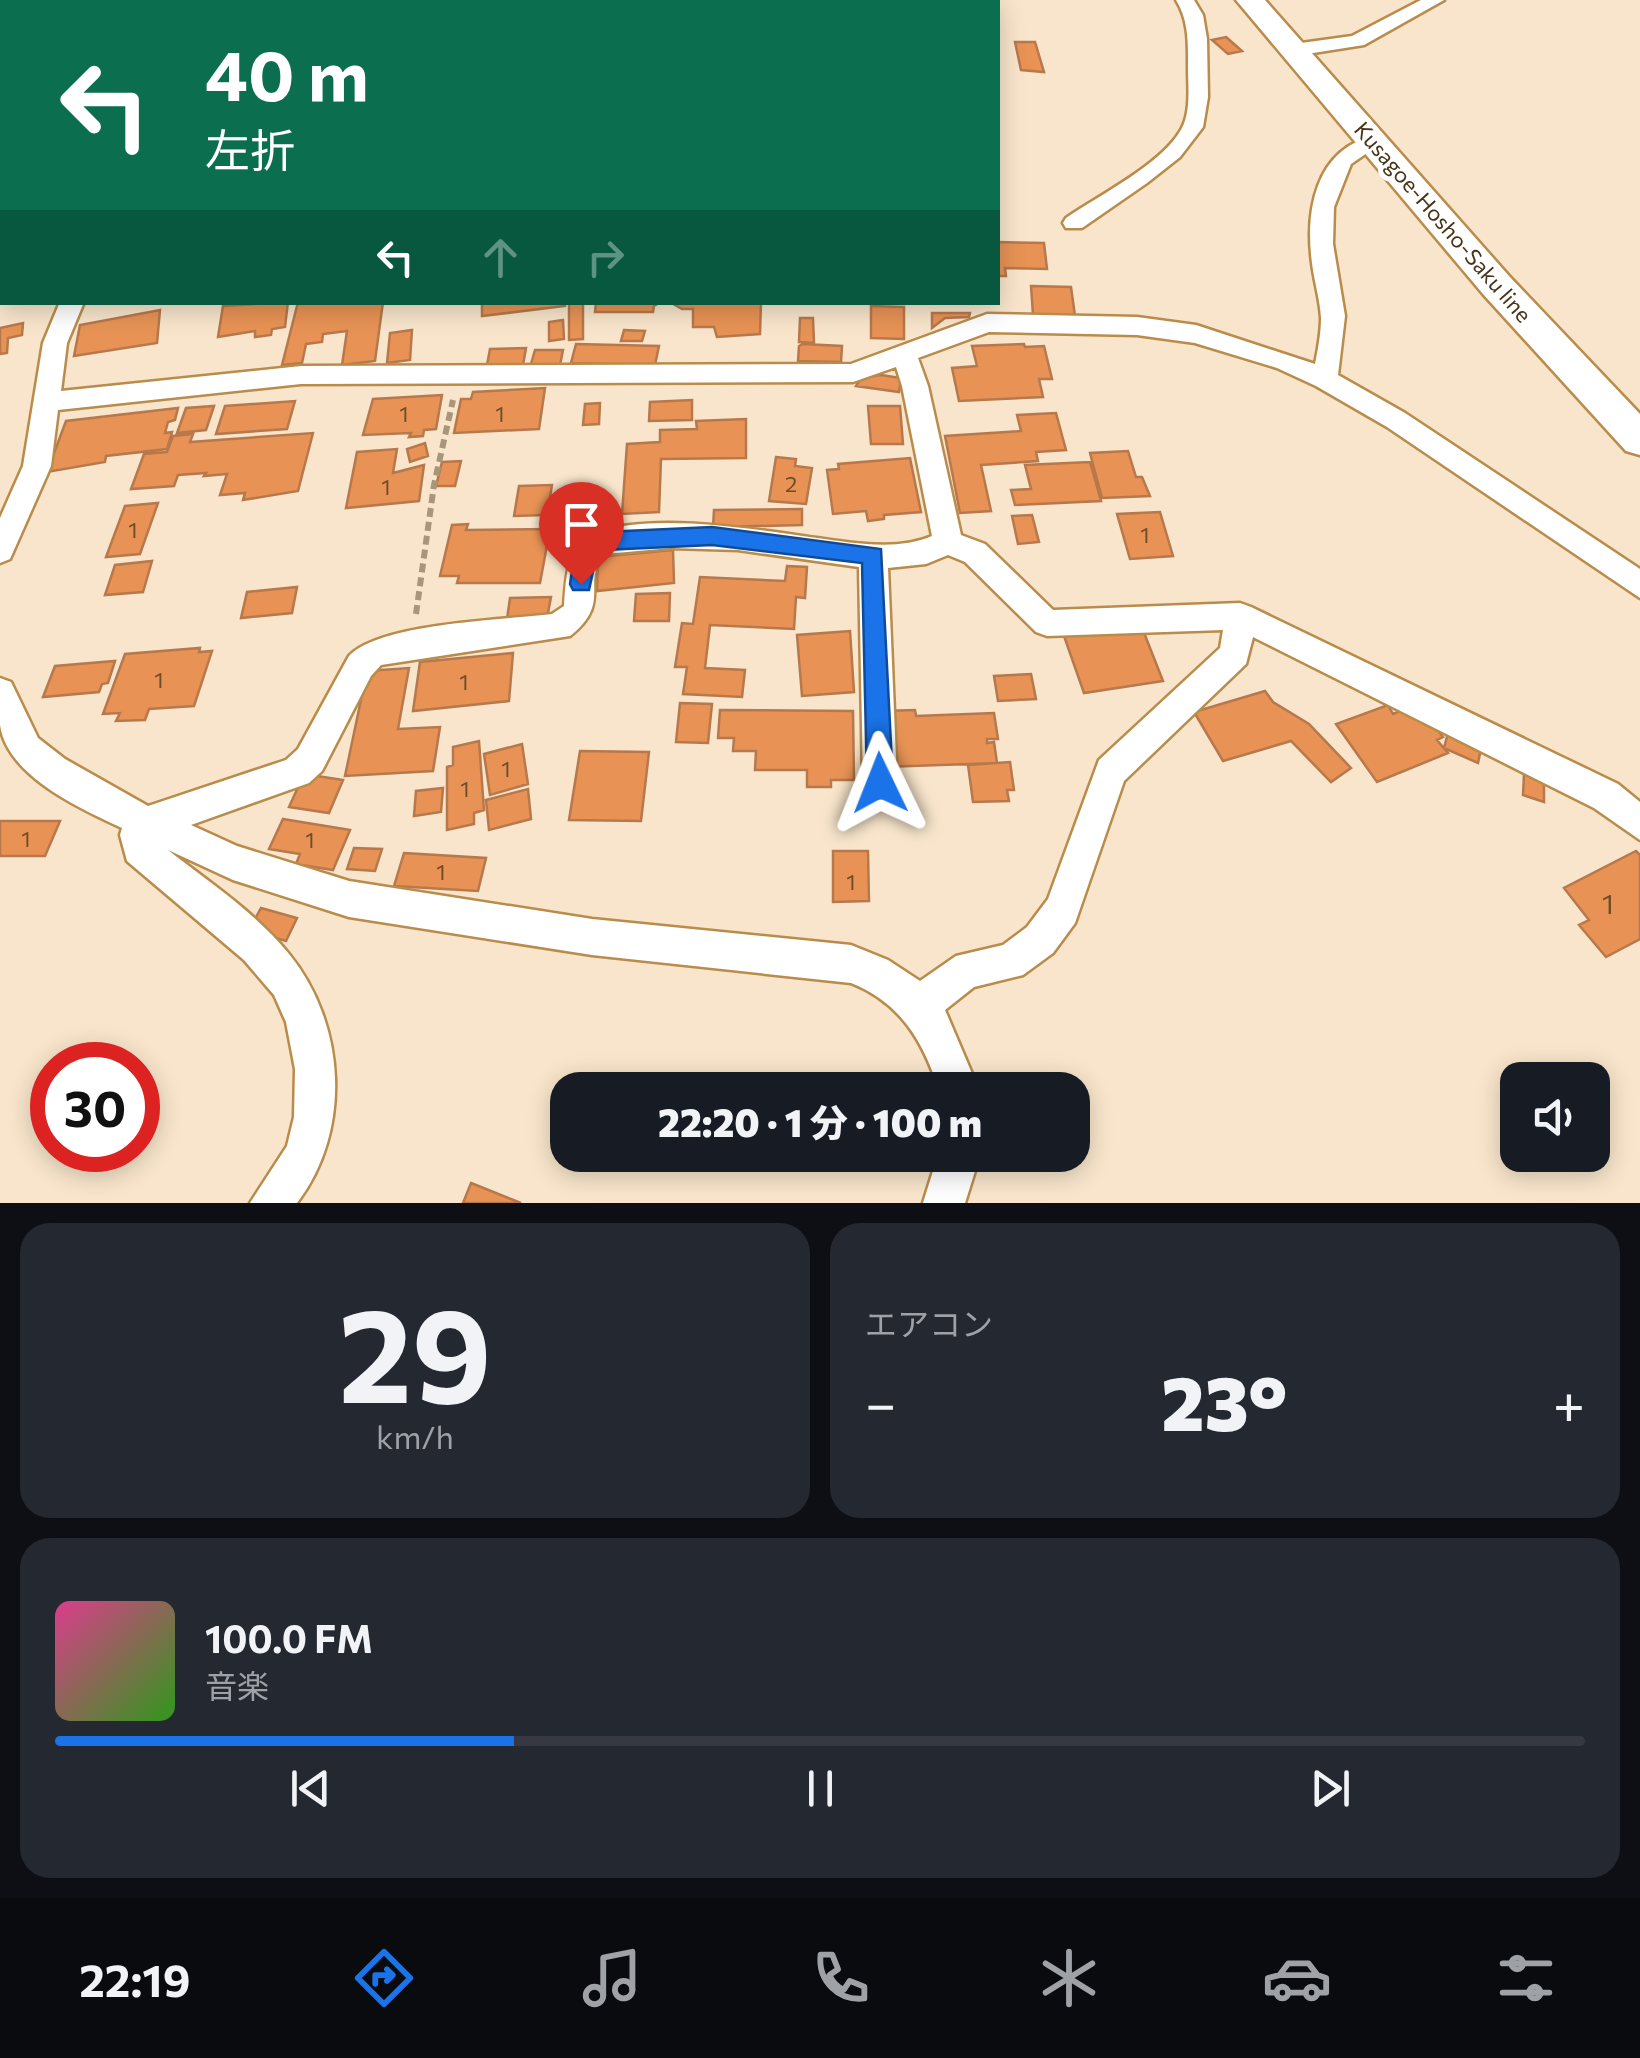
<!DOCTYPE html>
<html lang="ja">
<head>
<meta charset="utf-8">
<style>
	:root { --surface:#171b24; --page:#242831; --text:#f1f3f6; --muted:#9ea1a6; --line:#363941; --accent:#1a73e8 }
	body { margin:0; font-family:Commissioner,"Noto Sans JP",sans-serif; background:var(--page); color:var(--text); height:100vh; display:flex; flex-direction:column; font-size:38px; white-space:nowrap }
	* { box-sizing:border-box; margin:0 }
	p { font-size:32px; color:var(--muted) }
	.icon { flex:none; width:55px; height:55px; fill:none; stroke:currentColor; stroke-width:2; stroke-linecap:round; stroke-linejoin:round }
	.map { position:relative; height:1203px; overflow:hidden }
	.panel { display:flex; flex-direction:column; gap:20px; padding:20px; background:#0d0f14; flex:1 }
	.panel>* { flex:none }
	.hud { position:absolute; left:0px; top:0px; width:1000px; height:305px; box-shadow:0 5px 25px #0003; background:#0b6e4f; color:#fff; overflow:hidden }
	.controls { position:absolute; left:1500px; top:1062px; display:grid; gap:20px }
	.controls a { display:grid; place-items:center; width:110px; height:110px; border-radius:20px; background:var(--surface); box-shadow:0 5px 25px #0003; font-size:50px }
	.speed { position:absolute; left:30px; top:1042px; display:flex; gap:20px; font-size:50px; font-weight:700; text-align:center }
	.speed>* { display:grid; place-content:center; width:130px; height:130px; border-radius:50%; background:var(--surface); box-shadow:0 5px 25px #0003; line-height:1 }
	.speed .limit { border:15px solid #d22; background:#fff; color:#111 }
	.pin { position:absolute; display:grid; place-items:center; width:85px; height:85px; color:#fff; margin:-102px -42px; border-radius:50% 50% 50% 0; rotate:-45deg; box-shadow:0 0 10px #0007 }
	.pin .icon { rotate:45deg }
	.me { position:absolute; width:110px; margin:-55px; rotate:358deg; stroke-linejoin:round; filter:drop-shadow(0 0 8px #0008) }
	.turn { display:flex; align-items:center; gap:35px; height:210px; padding:0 40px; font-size:45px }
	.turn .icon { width:130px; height:130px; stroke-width:2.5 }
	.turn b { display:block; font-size:70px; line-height:85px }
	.lanes { display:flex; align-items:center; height:95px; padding:0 40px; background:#0003; justify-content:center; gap:50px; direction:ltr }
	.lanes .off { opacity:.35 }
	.big { font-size:75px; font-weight:800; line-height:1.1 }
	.panel .widget { flex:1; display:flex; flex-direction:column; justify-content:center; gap:15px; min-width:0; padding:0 35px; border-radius:30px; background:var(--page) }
	.panel .dial { align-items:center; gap:0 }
	.dial b { font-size:130px; line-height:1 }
	.song { display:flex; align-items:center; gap:30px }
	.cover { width:120px; height:120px; border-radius:15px; background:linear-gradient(135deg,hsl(330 70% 55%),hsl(110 70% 35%)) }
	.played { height:10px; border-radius:5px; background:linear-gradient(90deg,var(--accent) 30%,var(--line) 30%) }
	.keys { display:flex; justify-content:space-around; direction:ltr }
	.heat { display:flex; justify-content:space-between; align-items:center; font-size:55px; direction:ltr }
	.panel .tiles { flex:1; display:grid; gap:20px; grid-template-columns:1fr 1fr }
	.widget:last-child { grid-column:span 2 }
	.trip { position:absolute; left:550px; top:1072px; width:540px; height:100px; border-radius:30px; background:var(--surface); box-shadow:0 5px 25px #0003; font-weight:800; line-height:100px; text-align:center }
	.tabs { display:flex; height:160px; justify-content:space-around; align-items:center; background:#090b0e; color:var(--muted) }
	.tabs .icon { width:70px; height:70px }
	.tabs .selected { color:var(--accent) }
	.tabs b { font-size:45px; color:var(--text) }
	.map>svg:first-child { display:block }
</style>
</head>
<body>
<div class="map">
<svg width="1640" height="1203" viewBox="0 0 1640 1203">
	<rect width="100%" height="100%" fill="#f8e5cb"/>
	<path fill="#e89355" stroke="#b7784c" stroke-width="2.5" d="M 1226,37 L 1242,51 L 1228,54 L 1212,40 Z
		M 1015,42 L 1035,42 L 1044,72 L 1021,70 Z
		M 998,242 L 1044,243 L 1047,269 L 1005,268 L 1006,276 L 998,276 Z
		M 1031,286 L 1071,287 L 1075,316 L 1033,315 Z
		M 288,302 L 285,327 L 272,329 L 271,335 L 255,337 L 255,331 L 218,337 L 223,306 Z
		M 298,302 L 383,302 L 375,361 L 342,365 L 347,331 L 323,334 L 322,342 L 306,344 L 302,363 L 282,365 Z
		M 482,302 L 565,302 L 565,306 L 482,316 Z
		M 569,302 L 583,302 L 583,339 L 569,340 Z
		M 596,302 L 661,302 L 654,306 L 653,312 L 595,312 Z
		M 670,302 L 761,302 L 760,334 L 717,337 L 714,327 L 693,327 L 693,309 L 682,309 Z
		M 871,306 L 904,307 L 904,339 L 871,338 Z
		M 160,310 L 157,343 L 74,356 L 80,325 Z
		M 932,313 L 970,313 L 969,317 L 945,318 L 932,328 Z
		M 800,318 L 813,318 L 814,343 L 799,342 Z
		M 563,320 L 564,339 L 549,341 L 549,322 Z
		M 23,323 L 22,335 L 8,338 L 7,353 L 0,354 L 0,328 Z
		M 412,330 L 410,360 L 387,363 L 390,333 Z
		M 624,330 L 645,331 L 642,341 L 621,341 Z
		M 576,344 L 659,346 L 655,365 L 571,363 Z
		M 803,344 L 842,346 L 841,362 L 798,361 L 799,346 Z
		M 1024,344 L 1025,347 L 1044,346 L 1052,379 L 1039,379 L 1043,397 L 959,401 L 952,368 L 977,366 L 972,346 Z
		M 526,348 L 523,365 L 487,365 L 490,349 Z
		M 535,350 L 563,350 L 560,365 L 531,364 Z
		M 881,375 L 901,378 L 899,392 L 856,386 L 861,378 Z
		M 545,388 L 539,429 L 454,433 L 461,399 L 471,399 L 473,392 Z
		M 442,395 L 436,429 L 424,430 L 423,436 L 409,437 L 411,433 L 363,435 L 373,399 Z
		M 692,400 L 692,420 L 649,421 L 650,402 Z
		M 295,401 L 287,429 L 216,434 L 225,406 Z
		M 600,403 L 599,424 L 583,425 L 585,404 Z
		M 214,406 L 206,430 L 177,433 L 186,408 Z
		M 868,406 L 900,406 L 903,444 L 871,444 Z
		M 178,408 L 175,420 L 168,422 L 165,433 L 172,432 L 167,449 L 106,456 L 105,462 L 47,472 L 66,421 Z
		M 1056,413 L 1066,450 L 1036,452 L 1038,461 L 981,465 L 991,511 L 960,513 L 945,436 L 1021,431 L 1017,415 Z
		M 746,419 L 746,458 L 661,459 L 659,512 L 622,514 L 627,444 L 660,442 L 660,430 L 697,429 L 696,421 Z
		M 313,433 L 298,491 L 243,500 L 245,493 L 220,495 L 227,474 L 204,476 L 206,473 L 178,475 L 174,486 L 131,489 L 144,454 L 167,452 L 173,436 L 193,434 L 190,442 Z
		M 425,443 L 428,456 L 410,462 L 407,449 Z
		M 397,449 L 393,473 L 424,465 L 419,501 L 346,508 L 357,452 Z
		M 1128,451 L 1136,477 L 1142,477 L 1150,496 L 1102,498 L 1090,453 Z
		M 776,457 L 796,459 L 795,466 L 812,468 L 806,504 L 769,501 Z
		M 910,458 L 921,512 L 884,515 L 884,519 L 868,521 L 866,511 L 833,514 L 827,470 L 839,469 L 838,464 Z
		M 461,461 L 455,486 L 436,486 L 442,462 Z
		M 1090,462 L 1101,501 L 1015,505 L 1011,490 L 1031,489 L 1025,465 Z
		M 552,485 L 547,515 L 514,516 L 519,486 Z
		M 158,503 L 140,554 L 106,557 L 125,506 Z
		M 802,509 L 802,525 L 713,527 L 714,510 Z
		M 1160,512 L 1173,556 L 1130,559 L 1117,514 Z
		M 1032,515 L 1039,542 L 1018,544 L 1012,516 Z
		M 468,524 L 466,530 L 550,529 L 540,583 L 457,583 L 459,576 L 440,576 L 452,525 Z
		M 673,550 L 674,583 L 597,591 L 598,557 Z
		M 152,561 L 143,592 L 105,595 L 115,565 Z
		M 787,566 L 807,567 L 805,598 L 796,597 L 794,629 L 710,625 L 705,668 L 745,670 L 742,697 L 683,694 L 687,667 L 675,667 L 682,623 L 693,624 L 700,577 L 785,581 Z
		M 297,587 L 292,613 L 241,618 L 247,592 Z
		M 670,593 L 669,621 L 634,621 L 636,594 Z
		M 551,597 L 547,618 L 507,619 L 510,598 Z
		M 1141,625 L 1163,681 L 1084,693 L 1064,636 Z
		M 850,631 L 854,692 L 802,696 L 797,635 Z
		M 200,648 L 199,652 L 212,651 L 194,706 L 149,709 L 145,720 L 116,721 L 120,713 L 103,714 L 125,654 Z
		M 513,653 L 509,701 L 413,711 L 420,662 Z
		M 115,661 L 108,683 L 102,684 L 99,692 L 43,697 L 55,666 Z
		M 409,668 L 398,729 L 440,727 L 433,771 L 345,776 L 367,671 Z
		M 1031,674 L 1036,699 L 998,701 L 994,676 Z
		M 1265,691 L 1273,702 L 1309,724 L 1351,768 L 1331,782 L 1291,741 L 1223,761 L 1194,712 Z
		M 680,703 L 712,704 L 708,743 L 676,742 Z
		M 1388,705 L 1393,714 L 1408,708 L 1428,718 L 1443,737 L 1437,740 L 1448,753 L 1377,782 L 1336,724 Z
		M 720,710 L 853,711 L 854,780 L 831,780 L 831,787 L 807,787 L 807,770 L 755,770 L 756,751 L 733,751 L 734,738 L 718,738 Z
		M 915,710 L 916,716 L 994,713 L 998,739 L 987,739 L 987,743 L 994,742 L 997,763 L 884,767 L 883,711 Z
		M 1449,729 L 1482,744 L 1478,763 L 1444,748 Z
		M 479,741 L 484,810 L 474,813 L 474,824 L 447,830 L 447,767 L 453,765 L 453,747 Z
		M 522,744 L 528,784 L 490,795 L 484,754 Z
		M 580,751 L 649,752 L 641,821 L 569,820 Z
		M 1010,762 L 1014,790 L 1007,790 L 1009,801 L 973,802 L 968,765 Z
		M 304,774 L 343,780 L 329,813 L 289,807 Z
		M 1524,774 L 1544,781 L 1544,802 L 1523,795 Z
		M 443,788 L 441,812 L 414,816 L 416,791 Z
		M 528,789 L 531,819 L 489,830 L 486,800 Z
		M 283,819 L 350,830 L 333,870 L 296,864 L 300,854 L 269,849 Z
		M 0,821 L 60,821 L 45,856 L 0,856 Z
		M 354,848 L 382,849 L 375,871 L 347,869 Z
		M 833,851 L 868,851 L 869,901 L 833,902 Z
		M 1636,851 L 1640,855 L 1640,939 L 1606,957 L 1579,925 L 1589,920 L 1564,888 Z
		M 404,853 L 486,858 L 478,891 L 394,886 Z
		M 261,908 L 297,918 L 286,941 L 249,930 Z
		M 471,1183 L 521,1203 L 463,1203 Z"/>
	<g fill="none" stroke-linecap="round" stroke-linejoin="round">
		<defs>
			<path id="street" d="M 132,0 L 150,0 L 150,2 L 132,2 Z
				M 1176,0 L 1194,0 L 1203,15 L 1207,39 L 1208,97 L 1203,127 L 1180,157 L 1147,183 L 1082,228 L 1066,228 L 1063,223 L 1066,218 C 1098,196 1164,163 1182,128 C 1191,110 1188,87 1188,67 C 1188,43 1189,21 1176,0 Z
				M 1421,0 L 1444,0 L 1364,45 L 1294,56 L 1285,50 L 1294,44 L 1352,36 Z
				M 0,99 L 2,99 L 2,111 L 0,111 Z
				M 1373,136 L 1383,142 L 1351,164 L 1334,207 L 1333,244 L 1345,316 L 1338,375 L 1405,413 L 1640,569 L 1640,598 L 1387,427 L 1316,386 L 1277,368 L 1195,343 L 1137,335 L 989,332 L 918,358 L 928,386 L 961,535 L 985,544 L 1053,610 L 1240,603 L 1251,607 L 1618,784 L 1640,802 L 1640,840 L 1594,808 L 1253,637 L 1246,664 L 1124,781 L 1075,923 L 1053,953 L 1023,975 L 974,987 L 945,1010 L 979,1090 L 939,1090 C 923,1041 901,1003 851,983 L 592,955 L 349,917 L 233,880 L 168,850 C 209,882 256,913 289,954 C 346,1024 352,1131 297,1203 L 250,1203 L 287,1146 L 294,1117 L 295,1069 L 286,1022 L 274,995 L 244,960 L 127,861 L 120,835 L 122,828 C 81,809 7,776 0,725 C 0,710 0,693 0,678 L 11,682 L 38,738 L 65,759 L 148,806 L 286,760 L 298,749 L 349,656 C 380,623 504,620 552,614 L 564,606 C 566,579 566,547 593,533 C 654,512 753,529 817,538 C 853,543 898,551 932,536 L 902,386 L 896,367 L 853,382 L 301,384 L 58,410 L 51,466 L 10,559 L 0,563 L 0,518 L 23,466 L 43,343 L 60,302 L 84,302 L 67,343 L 61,391 L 301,366 L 851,364 L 987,314 L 1137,317 L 1196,325 L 1315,364 C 1318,349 1321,333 1321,318 C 1320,299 1314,281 1312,263 C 1305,212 1315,150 1373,136 ZM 671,548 L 738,550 L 859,567 L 863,783 L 868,794 L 880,799 L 892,794 L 897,783 L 888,568 L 926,564 L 948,555 L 965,562 L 1036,632 L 1047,636 L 1223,630 L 1220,648 L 1099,760 L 1048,899 L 1027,927 L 1003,945 L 956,956 L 920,981 L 888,960 L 851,945 L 592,919 L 349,881 L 237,846 L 191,825 L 309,783 L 322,771 L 371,676 L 381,665 L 570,636 C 613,602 580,583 605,554 Z
				M 2,274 L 2,290 L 0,291 L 0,275 Z
				M 938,1155 L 980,1155 L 965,1203 L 923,1203 Z"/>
			<path id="secondary" d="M 1236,0 L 1265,0 L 1509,276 L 1640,414 L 1640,455 L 1626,451 L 1483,294 Z"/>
		</defs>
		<use href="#street" stroke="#b98c4b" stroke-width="5"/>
		<use href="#secondary" stroke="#b98c4b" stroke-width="5"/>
		<path stroke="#a8957a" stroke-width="6" stroke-dasharray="9 5" stroke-linecap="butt" d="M 416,614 L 434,485 L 453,400"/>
		<use href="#street" fill="#fff" fill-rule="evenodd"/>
		<use href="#secondary" fill="#fff" fill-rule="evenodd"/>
	</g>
	<path fill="#1a73e8" stroke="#114b97" stroke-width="2.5" d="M 712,527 L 881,549 L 893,783 L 889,792 L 880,795 L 871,792 L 867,783 L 862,563 L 712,545 L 604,550 L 596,558 L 589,590 L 573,590 L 570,584 L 574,556 L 585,538 L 603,532 Z"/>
	<g text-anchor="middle" stroke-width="10" stroke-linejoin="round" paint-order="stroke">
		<g font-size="22" fill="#473419" stroke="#fff">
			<text transform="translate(1443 222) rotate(49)" y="8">Kusagoe-Hosho-Saku line</text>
		</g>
		<g font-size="22" fill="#6f4c28">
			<text x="404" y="422">1</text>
			<text x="500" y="422">1</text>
			<text x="791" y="492">2</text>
			<text x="386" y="495">1</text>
			<text x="133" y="538">1</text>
			<text x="1145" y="543">1</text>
			<text x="159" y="688">1</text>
			<text x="464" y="690">1</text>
			<text x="506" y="777">1</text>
			<text x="465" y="797">1</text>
			<text x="26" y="847">1</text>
			<text x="310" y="848">1</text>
			<text x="441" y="880">1</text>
			<text x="851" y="890">1</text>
		</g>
		<g font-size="28" fill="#6f4c28">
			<text x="1608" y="914">1</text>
		</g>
	</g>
</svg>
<div class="controls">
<a><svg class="icon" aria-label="sound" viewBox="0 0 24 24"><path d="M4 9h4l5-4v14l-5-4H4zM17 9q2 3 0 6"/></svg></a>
</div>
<div class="speed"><div class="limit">30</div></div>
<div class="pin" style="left:581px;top:584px;background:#d93025"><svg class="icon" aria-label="arrive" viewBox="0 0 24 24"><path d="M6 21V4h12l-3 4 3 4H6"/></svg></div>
<svg class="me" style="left:880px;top:783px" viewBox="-20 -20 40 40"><path d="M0-17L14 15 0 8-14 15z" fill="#1a73e8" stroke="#fff" stroke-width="4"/></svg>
<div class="trip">22:20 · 1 分 · 100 m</div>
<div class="hud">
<div class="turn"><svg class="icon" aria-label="left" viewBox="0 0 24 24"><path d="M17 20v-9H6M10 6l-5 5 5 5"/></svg><div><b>40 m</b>左折</div></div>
<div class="lanes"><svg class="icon" aria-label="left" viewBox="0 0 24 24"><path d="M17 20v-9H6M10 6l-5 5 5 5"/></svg><svg class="icon off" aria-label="ahead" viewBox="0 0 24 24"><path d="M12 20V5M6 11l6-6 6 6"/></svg><svg class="icon off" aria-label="right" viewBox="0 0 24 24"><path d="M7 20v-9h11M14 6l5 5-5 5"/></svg></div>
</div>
</div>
<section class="panel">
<div class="tiles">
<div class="widget dial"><b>29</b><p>km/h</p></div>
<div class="widget"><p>エアコン</p>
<div class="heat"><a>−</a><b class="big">23°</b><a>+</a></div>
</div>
<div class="widget">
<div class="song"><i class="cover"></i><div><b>100.0 FM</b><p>音楽</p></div></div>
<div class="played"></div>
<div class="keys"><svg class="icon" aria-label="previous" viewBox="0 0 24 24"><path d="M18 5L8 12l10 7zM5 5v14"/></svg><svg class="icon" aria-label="pause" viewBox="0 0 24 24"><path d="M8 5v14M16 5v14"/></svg><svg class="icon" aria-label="next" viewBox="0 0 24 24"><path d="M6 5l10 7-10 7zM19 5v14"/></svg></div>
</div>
</div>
</section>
<nav class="tabs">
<b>22:19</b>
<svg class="icon selected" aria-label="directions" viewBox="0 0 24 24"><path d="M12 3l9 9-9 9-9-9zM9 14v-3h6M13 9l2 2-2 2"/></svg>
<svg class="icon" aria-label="music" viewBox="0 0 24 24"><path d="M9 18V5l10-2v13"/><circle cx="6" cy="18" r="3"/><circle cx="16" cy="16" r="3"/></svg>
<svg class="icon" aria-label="phone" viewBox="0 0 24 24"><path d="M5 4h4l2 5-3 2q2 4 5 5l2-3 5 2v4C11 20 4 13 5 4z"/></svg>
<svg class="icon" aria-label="climate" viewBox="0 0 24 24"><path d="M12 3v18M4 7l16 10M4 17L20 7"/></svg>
<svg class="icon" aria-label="car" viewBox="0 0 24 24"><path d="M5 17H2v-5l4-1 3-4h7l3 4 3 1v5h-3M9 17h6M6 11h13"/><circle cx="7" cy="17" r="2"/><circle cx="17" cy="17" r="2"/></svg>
<svg class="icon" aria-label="filters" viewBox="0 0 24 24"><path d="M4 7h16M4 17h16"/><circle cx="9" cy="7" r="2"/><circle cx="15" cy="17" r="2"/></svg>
</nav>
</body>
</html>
